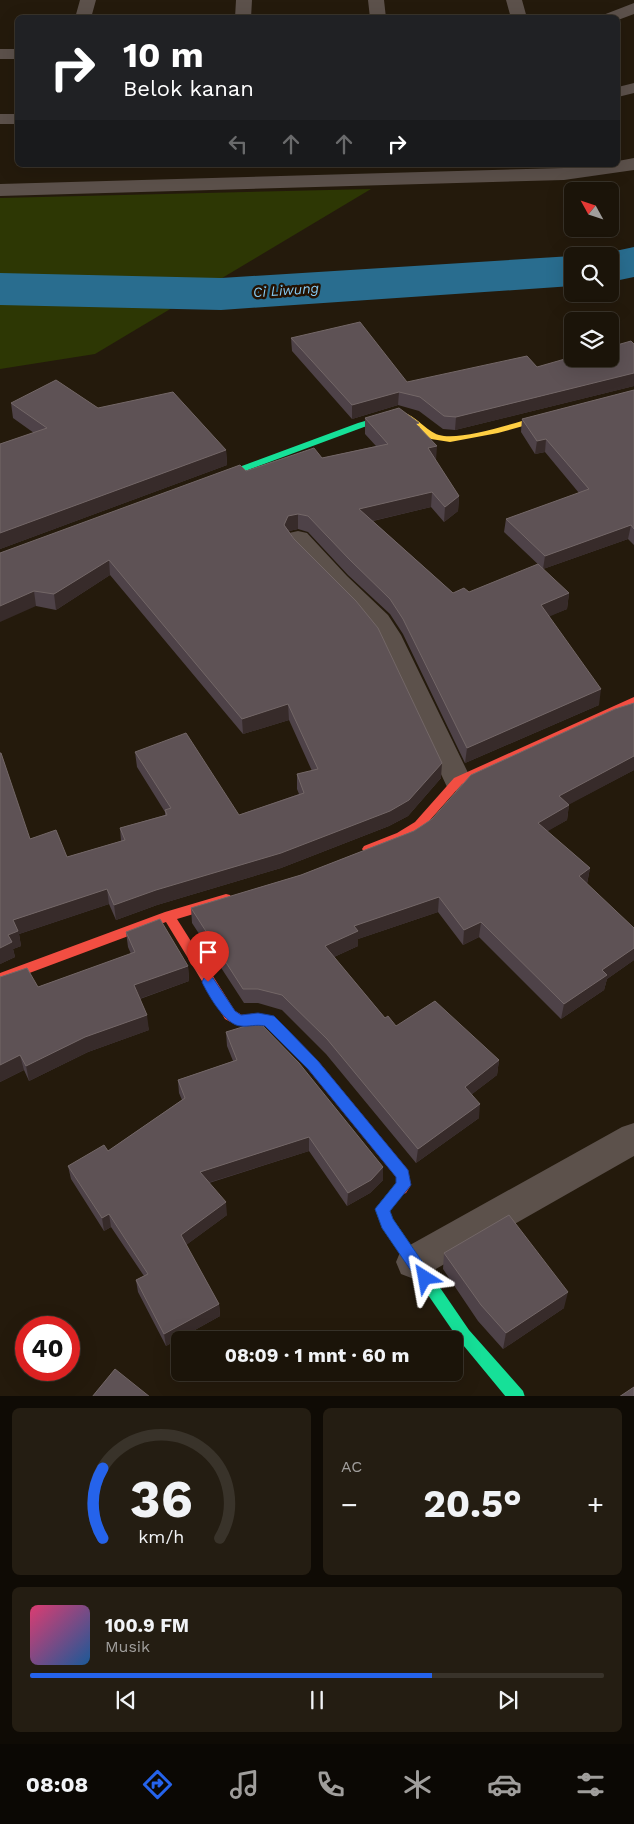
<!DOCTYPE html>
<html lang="id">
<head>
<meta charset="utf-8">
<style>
	:root { --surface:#1b1409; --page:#241d12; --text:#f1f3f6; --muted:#a09e9c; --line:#39332a; --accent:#2563eb }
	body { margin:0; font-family:"Work Sans",sans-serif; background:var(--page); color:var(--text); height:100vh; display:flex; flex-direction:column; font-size:19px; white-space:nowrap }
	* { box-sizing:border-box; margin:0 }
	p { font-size:16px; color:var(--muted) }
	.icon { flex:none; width:28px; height:28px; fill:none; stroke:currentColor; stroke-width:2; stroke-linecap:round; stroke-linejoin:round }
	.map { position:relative; height:1396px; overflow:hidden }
	.panel { display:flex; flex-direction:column; gap:12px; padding:12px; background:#0f0b05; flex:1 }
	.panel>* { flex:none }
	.hud { position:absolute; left:15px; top:15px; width:605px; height:152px; border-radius:8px; box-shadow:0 5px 20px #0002,0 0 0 1px var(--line); background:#202124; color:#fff; overflow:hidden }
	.needle { width:32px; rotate:310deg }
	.tools { position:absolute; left:564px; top:182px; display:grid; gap:10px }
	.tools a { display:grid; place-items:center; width:55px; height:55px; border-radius:8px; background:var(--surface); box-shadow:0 5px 20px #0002,0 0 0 1px var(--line); font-size:25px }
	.speed { position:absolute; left:15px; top:1316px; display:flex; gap:10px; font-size:25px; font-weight:700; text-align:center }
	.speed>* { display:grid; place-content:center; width:65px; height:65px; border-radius:50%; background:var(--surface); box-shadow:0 5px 20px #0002,0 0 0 1px var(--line); line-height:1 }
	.speed .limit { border:8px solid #d22; background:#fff; color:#111 }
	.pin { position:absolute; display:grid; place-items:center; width:42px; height:42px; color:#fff; margin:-51px -21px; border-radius:50% 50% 50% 0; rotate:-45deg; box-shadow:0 0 5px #0007 }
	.pin .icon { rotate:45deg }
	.me { position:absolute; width:55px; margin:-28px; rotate:326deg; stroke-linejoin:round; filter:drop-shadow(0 0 4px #0008) }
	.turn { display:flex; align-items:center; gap:18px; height:105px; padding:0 25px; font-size:22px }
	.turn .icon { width:65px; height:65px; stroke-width:2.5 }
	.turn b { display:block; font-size:35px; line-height:42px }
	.lanes { display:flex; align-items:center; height:48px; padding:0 25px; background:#0003; justify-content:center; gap:25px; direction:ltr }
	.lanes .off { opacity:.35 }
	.big { font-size:38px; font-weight:700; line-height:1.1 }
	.panel .card { flex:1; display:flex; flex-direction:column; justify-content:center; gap:8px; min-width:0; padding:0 18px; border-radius:8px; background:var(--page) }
	.panel .dial { align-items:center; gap:0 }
	.dial svg { height:130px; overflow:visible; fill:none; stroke:var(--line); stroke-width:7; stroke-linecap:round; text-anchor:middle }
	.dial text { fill:var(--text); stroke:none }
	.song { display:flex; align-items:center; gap:15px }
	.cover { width:60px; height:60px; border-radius:8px; background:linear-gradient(135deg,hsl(340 70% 55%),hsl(210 70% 35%)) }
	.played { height:5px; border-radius:2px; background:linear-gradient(90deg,var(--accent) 70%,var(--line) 70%) }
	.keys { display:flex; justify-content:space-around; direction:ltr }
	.heat { display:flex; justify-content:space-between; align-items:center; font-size:28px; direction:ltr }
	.panel .tiles { flex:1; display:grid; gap:12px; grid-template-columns:1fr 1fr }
	.card:last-child { grid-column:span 2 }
	.trip { position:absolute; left:171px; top:1331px; width:292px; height:50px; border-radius:8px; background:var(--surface); box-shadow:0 5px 20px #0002,0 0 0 1px var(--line); font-weight:700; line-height:50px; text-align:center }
	.menu { display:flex; height:80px; justify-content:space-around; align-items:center; background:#0b0804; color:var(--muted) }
	.menu .icon { width:35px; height:35px }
	.menu .on { color:var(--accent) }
	.menu b { font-size:22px; color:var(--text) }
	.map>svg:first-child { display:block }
</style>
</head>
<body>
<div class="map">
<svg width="634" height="1397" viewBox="0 0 634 1397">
	<rect width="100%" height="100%" fill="#241a0c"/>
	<path fill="#2d3704" d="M 371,189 L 95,354 L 0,369 L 0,198 Z"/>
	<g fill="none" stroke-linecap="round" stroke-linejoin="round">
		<path fill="#296d8f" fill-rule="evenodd" d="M 634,247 L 634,277 L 610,282 L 610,256 L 592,256 Z
			M 572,256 L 575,256 L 572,256 L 572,286 L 221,310 L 0,305 L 0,273 L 221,278 Z"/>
		<path fill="#5c514b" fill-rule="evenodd" d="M 80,0 L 96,0 L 91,18 L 75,18 Z
			M 236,0 L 252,0 L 251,18 L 235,18 Z
			M 368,0 L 384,0 L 386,18 L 370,18 Z
			M 506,0 L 522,0 L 527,18 L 511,18 Z
			M 634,3 L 634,14 L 618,20 L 618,18 L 601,18 L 603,15 Z
			M 0,49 L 18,49 L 18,59 L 0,59 Z
			M 634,83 L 634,93 L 618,97 L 618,87 Z
			M 0,114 L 18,114 L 18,124 L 0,124 Z
			M 634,158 L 634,170 L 564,180 L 0,196 L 0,184 L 564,168 L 587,165 L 618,165 L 618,161 Z
			M 298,531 L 307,533 L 347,576 L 388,615 L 401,635 L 472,781 L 468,789 L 458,792 L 448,789 L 379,642 C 354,603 311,578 286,539 L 289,533 Z
			M 634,1123 L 634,1156 L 427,1274 L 414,1279 L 401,1274 L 396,1262 L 401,1250 L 622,1127 Z"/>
		<path fill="#16e098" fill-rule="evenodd" d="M 400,411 L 403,412 L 403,416 L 364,427 L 210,484 L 207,485 L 202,482 L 204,480 L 358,423 Z
			M 401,1181 L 406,1183 L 408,1188 L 390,1211 L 393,1219 L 469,1330 L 523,1391 L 525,1397 L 506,1397 L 459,1340 L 382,1228 L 375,1209 L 396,1183 Z"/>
		<path fill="#ffcf43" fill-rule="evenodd" d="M 559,410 L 564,413 L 562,415 L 498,433 L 450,442 L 431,439 L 395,414 L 400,411 C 417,416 426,431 439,435 C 464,442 532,417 559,410 Z"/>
		<path fill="#f24e42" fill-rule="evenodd" d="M 634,697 L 634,706 L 462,784 L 423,828 L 405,839 L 368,854 L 364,852 L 362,849 L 364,846 L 397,833 L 415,822 L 454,778 Z
			M 226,894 L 230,895 L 232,899 L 230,903 L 177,919 L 235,1011 L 242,1015 L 258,1013 L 274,1017 L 318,1061 L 408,1170 L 411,1185 L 406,1193 L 401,1195 L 396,1193 L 394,1188 L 397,1183 L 396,1177 L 308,1069 L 265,1026 C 246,1022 245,1031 225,1019 L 166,922 L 0,984 L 0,973 L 165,912 Z"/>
	</g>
	<path fill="#4e4248" d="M 291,338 L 407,382 L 537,367 L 634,344 L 634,386 L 455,430 L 443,429 L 419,411 L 398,405 L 352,419 L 292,351 Z
		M 634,390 L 634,545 L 628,539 L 543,569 L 504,532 L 506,519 L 579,493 L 545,452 L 535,454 L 521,432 L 522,419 Z
		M 11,403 L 98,408 L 226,450 L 227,465 L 0,549 L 0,444 L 34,433 L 13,418 Z
		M 365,418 L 419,426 L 436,461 L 459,496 L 458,511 L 444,522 L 431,507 L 373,521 L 453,593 L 569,593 L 567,609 L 549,616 L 599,705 L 465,763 L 403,634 L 390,614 L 348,575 L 308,532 L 298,529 L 289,531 L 441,778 L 408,816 L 389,826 L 281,868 L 157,905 L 116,920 L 109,904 L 19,934 L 21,946 L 13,949 L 15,957 L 0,964 L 30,839 L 67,857 L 121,841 L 120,828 L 165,815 L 165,812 L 137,767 L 135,752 L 239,815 L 299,794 L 297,789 L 297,774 L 312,771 L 289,720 L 243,734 L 110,575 L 56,610 L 36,606 L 0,553 L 246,471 L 322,458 L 376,446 L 365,434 Z
		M 634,703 L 634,770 L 569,804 L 567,820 L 547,831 L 590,868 L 587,884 L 634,928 L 634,960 L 607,979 L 604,990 L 561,1019 L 479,937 L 463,945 L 438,912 L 358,939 L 358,946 L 334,957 L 385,1018 L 396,1026 L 499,1060 L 497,1075 L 472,1094 L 479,1118 L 416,1163 L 326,1054 L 282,1010 L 258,1003 L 244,1003 L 192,923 L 191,908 L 301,875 L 414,831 Z
		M 126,932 L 188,966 L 189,981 L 140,999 L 149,1030 L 88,1052 L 29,1081 L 24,1070 L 0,1082 L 0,977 L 38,987 L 131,954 L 128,947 Z
		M 226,1032 L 383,1180 L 370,1193 L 347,1206 L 309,1151 L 209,1183 L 227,1215 L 186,1245 L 219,1304 L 220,1316 L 166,1346 L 138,1292 L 136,1280 L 144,1276 L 111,1227 L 104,1231 L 71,1179 L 68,1166 L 108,1151 L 182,1100 L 179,1093 L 178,1080 L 233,1061 L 227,1046 Z
		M 444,1253 L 564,1308 L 503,1349 L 478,1321 L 443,1269 Z"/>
	<path fill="#372b2a" d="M 634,373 L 634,386 L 455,430 L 456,417 Z
		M 399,392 L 398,405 L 352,419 L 352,405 Z
		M 546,439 L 545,452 L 535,454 L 537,441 Z
		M 437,446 L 436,461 L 428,448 Z
		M 226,450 L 227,465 L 0,549 L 0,533 Z
		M 432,492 L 431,507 L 359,524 L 359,509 Z
		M 459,496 L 458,511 L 444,522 L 445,507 Z
		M 298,514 L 298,529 L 289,531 L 284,525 L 288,516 Z
		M 631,525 L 628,539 L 543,569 L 545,556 Z
		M 109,560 L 110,575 L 56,610 L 54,594 Z
		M 34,591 L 36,606 L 0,622 L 0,606 Z
		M 569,593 L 567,609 L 539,621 L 541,605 Z
		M 601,689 L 599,705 L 465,763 L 467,748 Z
		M 288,704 L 289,720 L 243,734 L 242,719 Z
		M 634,756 L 634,770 L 557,811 L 559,796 Z
		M 442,763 L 441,778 L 408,816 L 389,826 L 281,868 L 157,905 L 116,920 L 114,905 Z
		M 569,805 L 567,820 L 536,838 L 538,823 Z
		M 590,868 L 587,883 L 576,891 L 579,876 Z
		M 107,889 L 109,904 L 19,934 L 21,946 L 13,949 L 15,957 L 0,964 L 0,948 L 13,920 Z
		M 439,897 L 438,912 L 358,939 L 358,946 L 325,961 L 325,946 L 354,926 Z
		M 481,922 L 479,937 L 463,945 L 464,930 Z
		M 634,948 L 634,960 L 607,979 L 604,990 L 561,1019 L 564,1004 L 602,970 Z
		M 188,966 L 189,981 L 136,1000 L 134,985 Z
		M 147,1015 L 149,1030 L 88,1052 L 29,1081 L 26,1066 L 85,1037 Z
		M 20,1055 L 24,1070 L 0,1082 L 0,1065 Z
		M 499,1060 L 497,1075 L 463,1101 L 465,1087 Z
		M 480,1104 L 479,1118 L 416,1163 L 418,1149 Z
		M 309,1137 L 309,1151 L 201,1185 L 200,1172 Z
		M 383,1167 L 383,1180 L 370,1193 L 347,1206 L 348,1193 Z
		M 226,1202 L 227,1215 L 182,1248 L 181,1235 Z
		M 109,1214 L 111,1227 L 104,1231 L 102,1218 Z
		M 568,1292 L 564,1308 L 503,1349 L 506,1333 Z
		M 219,1304 L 220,1316 L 166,1346 L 164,1334 Z"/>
	<path fill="#5e5255" stroke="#736767" d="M 360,322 L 407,382 L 527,356 L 537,367 L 572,357 L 572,359 L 610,359 L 610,347 L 631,341 L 634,344 L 634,373 L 456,417 L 444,416 L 420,397 L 399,392 L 352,405 L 291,338 Z
		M 56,380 L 98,408 L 173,392 L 226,450 L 0,533 L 0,444 L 47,428 L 11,403 Z
		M 634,390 L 634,529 L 631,525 L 545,556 L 506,519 L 589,489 L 546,439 L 537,441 L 522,419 Z
		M 399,408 L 419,423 L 416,424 L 437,446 L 428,448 L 459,496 L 445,507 L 432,492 L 359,509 L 453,593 L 464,588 L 469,592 L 538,564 L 569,593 L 541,605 L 601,689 L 467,748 L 403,619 L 390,599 L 349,559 L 308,516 L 298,514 L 288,516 L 284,525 L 294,539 L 356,601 L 378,628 L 442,763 L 409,800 L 390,811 L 281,853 L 156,890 L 114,905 L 107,889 L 13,920 L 18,931 L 8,935 L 12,942 L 0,948 L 0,753 L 1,753 L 30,839 L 56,830 L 67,857 L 125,840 L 120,828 L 167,815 L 165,810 L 171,808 L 135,752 L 186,733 L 239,815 L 304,793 L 297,774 L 318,769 L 288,704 L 242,719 L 109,560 L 54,594 L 34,591 L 0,606 L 0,553 L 240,465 L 246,471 L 314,448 L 322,458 L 388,444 L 365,418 Z
		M 634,703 L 634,756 L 559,796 L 569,805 L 538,823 L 590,868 L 579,876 L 634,928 L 634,948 L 602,970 L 607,975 L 564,1004 L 481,922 L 464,930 L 439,897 L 354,926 L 358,931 L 325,946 L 385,1018 L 388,1016 L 396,1026 L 435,1001 L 499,1060 L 465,1087 L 480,1104 L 418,1149 L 327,1039 L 282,995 L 258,989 L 243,989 L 191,908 L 301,875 L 414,831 L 432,819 L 471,775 L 615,709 Z
		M 160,919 L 188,966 L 134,985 L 147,1015 L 85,1037 L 26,1066 L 20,1055 L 0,1065 L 0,977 L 27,968 L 38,987 L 135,952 L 126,932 Z
		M 259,1022 L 299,1063 L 383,1167 L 371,1180 L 348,1193 L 309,1137 L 200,1172 L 226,1202 L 181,1235 L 219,1304 L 164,1334 L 136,1280 L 148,1274 L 109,1214 L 102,1218 L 68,1166 L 104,1145 L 108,1151 L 185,1098 L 178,1080 L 237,1060 L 226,1032 Z
		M 509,1215 L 568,1292 L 506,1333 L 481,1305 L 444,1253 Z
		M 115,1369 L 150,1397 L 92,1397 Z
		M 634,1387 L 634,1397 L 619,1397 Z"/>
	<path fill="#2563eb" stroke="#184099" d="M 208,977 L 213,978 L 235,1011 L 241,1015 L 258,1013 L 269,1015 L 274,1016 L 285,1027 L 318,1061 L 408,1170 L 411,1185 L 390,1211 L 393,1219 L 430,1273 L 433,1278 L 430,1284 L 425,1286 L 420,1284 L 382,1228 L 375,1209 L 396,1183 L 396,1177 L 308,1069 L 265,1026 C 256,1024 249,1027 241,1026 C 226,1026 208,995 202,982 L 204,978 Z"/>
	<g text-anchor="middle" stroke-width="5" stroke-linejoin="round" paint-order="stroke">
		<g font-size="14" font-style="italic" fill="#86caf2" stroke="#241100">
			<text transform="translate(286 290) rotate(-4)" y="5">Ci Liwung</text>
		</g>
	</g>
</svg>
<div class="tools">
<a><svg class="needle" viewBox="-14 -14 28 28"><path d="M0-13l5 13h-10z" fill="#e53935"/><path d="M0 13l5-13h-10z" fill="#a09e9c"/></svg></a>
<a><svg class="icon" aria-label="search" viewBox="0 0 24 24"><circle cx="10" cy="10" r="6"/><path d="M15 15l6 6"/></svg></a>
<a><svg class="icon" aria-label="layers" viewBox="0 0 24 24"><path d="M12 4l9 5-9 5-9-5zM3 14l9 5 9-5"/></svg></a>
</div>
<div class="speed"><div class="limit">40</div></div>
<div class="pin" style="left:208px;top:982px;background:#d93025"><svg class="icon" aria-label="arrive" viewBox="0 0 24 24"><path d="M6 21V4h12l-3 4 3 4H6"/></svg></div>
<svg class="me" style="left:425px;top:1278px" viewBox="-20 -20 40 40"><path d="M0-17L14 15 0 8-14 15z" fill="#2563eb" stroke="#fff" stroke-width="4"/></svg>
<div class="trip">08:09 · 1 mnt · 60 m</div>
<div class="hud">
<div class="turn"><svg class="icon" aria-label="right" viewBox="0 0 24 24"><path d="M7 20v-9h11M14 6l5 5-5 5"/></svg><div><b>10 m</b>Belok kanan</div></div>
<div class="lanes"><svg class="icon off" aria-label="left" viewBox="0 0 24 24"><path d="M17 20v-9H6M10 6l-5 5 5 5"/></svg><svg class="icon off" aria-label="ahead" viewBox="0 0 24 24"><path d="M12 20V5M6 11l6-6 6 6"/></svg><svg class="icon off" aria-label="ahead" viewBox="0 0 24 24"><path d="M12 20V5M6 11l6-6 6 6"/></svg><svg class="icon" aria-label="right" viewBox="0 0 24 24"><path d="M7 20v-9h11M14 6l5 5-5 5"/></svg></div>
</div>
</div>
<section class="panel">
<div class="tiles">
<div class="card dial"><svg viewBox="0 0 100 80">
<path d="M14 69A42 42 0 1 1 86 69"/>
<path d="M14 69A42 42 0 0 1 14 26" stroke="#2563eb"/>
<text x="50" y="56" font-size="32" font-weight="700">36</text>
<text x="50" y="72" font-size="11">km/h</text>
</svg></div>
<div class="card"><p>AC</p>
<div class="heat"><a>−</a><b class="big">20.5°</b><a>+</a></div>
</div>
<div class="card">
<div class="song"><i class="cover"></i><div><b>100.9 FM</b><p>Musik</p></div></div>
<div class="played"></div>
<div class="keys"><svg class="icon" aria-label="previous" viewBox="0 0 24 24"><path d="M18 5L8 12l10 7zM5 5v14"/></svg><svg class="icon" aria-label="pause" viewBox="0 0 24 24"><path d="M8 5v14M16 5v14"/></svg><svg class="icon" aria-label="next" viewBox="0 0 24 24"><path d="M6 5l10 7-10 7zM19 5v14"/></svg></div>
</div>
</div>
</section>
<nav class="menu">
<b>08:08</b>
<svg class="icon on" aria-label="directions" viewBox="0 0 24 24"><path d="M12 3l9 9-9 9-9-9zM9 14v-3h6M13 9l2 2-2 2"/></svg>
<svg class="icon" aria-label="music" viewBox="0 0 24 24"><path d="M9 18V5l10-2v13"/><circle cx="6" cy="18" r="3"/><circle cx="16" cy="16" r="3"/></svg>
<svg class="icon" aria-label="phone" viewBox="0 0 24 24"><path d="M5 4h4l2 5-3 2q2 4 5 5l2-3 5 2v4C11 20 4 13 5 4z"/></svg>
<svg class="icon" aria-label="climate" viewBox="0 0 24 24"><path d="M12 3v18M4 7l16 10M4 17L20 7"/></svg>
<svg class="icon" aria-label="car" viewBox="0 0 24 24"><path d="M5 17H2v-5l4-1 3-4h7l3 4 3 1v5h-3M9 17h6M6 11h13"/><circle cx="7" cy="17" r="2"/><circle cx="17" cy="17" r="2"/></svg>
<svg class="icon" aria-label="filters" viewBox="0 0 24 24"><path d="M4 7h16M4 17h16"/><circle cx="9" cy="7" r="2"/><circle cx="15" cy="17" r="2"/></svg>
</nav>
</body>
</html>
